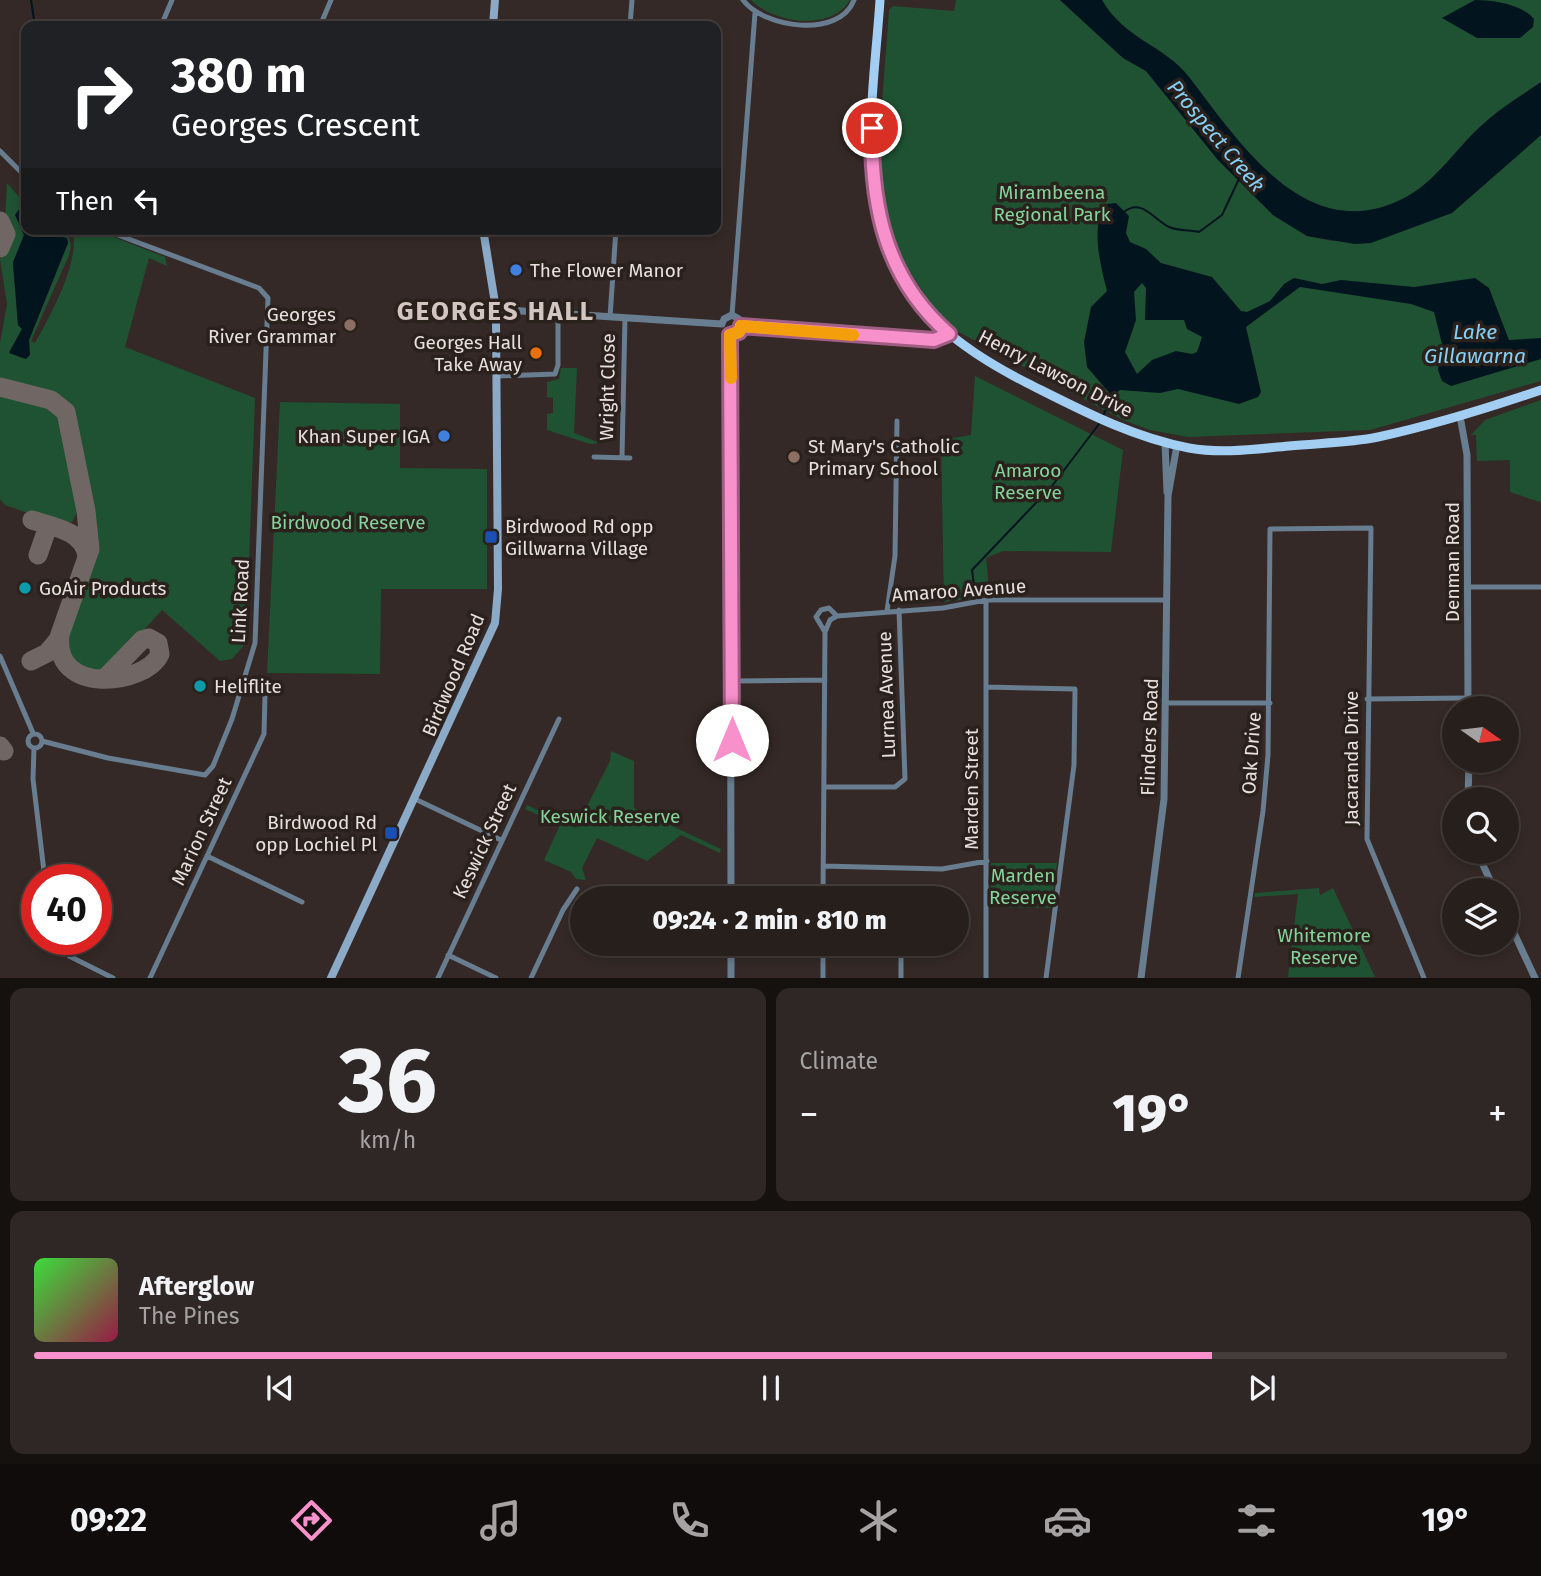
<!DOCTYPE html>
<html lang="en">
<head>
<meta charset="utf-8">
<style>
	:root { --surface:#271f1c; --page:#2f2725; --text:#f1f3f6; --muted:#a4a2a3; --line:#433d3b; --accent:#f890cb }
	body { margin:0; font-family:"Fira Sans",sans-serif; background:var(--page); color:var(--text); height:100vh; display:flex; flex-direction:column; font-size:26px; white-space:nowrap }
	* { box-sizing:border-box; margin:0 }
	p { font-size:23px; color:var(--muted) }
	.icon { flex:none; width:38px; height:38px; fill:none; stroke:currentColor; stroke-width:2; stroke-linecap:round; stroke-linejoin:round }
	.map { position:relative; height:978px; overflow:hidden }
	.sheet { display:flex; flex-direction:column; gap:10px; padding:10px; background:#15110f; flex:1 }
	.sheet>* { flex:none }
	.guide { position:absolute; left:21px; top:21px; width:700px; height:214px; border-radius:14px; box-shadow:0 4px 10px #0003,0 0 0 2px var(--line); background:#202124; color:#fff; overflow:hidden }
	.needle { width:46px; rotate:104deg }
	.tools { position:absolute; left:1442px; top:696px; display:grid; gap:14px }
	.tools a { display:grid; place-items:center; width:77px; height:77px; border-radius:50%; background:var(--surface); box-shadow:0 4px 10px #0003,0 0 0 2px var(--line); font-size:35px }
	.speed { position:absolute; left:21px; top:864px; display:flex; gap:14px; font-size:35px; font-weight:700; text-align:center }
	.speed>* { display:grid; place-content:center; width:91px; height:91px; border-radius:50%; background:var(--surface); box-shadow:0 4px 10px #0003,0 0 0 2px var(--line); line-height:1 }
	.speed .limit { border:10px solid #d22; background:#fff; color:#111 }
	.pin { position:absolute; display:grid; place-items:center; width:60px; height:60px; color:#fff; margin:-30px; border:4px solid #fff; border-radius:50%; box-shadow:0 2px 7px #0007 }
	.me { position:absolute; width:77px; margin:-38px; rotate:0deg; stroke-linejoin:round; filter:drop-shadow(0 0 5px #0008) }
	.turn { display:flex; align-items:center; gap:24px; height:147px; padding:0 35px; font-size:32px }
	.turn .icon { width:91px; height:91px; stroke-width:2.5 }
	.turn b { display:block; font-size:49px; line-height:60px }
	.then { display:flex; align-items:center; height:66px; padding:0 35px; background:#0003; gap:14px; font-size:26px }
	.big { font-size:52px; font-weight:800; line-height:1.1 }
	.sheet .tile { flex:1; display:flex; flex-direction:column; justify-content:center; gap:10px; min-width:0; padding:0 24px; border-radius:14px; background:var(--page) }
	.sheet .dial { align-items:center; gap:0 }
	.dial b { font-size:91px; line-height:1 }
	.song { display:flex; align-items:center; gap:21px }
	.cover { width:84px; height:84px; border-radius:10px; background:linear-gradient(135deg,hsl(120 70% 55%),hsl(340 70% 35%)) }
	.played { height:7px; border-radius:4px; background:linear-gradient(90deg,var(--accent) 80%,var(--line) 80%) }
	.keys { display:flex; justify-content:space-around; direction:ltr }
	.heat { display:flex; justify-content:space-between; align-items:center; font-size:38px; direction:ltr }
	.sheet .tiles { flex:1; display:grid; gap:10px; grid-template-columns:1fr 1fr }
	.tile:last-child { grid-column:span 2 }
	.trip { position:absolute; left:570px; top:886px; width:399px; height:70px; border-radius:35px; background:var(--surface); box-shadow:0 4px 10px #0003,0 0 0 2px var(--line); font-weight:800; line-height:70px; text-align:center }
	.menu { display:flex; height:112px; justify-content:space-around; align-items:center; background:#100c0b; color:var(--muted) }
	.menu .icon { width:49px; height:49px }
	.menu .selected { color:var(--accent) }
	.menu b { font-size:32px; color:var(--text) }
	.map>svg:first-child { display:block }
</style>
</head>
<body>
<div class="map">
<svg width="1541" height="978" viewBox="0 0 1541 978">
	<rect width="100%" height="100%" fill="#342926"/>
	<path fill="#1f5232" d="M 751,0 L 850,0 C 831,32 773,23 751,0 Z
		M 956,0 L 1060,0 L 1123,58 L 1146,71 L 1218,160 L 1273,215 L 1307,236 L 1333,241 L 1452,213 L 1541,135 L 1541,381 L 1370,430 L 1188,437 L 1150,430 L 1123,420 L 955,330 L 936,312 L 890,241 L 884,222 L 878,189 L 878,156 L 889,10 L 893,6 L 954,11 Z
		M 1102,0 L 1541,0 L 1541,82 C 1524,94 1505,105 1489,119 C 1460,142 1441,177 1408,196 C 1309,251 1241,145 1189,77 C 1164,45 1124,39 1102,0 Z
		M 7,183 L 26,205 L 17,219 L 24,235 L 13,266 L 18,325 L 22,329 L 9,352 L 21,358 L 30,351 L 29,340 L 68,243 L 55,229 L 67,231 L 71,245 L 69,255 L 31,341 L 35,343 C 50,316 82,259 72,229 L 93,229 L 165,257 L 167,266 L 149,258 L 125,347 L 255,398 L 246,643 L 232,659 L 220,661 L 162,610 L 105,673 C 96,675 88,675 79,671 C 41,652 99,570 97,536 L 75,417 C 64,388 26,387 0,381 L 0,343 L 7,304 L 0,259 L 11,232 L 5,219 Z
		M 561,368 L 577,368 L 574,433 L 600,443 L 590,444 L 547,430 L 547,414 L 553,413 L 553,398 L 547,397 L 547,382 L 559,379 Z
		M 975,376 L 1123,450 L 1111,552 L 1003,551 L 986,558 L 990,596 L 944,602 L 941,440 L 971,435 Z
		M 0,394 L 50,406 L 61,417 L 79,508 L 72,522 L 59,524 L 5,505 L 0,499 Z
		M 1541,400 L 1541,500 L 1540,502 L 1510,492 L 1510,460 L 1477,461 L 1476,435 L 1471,435 L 1485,420 Z
		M 280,402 L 400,404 L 400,468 L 487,469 L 487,589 L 381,589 L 380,674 L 267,673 Z
		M 611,751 L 634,761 L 634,808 L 721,849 L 720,853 L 681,835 L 647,861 L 597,838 L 582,868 L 586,880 L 576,879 L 571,872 L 544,860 L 560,825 L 525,809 L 527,805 L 576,828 L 610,761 Z
		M 991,863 L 1057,863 L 1051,908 L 990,907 Z
		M 1319,888 L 1320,895 L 1333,888 L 1375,977 L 1288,977 L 1298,894 L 1254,897 L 1255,893 Z"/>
	<path fill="#02151f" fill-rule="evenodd" d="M 1060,0 L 1102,0 C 1124,39 1164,45 1189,77 C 1241,145 1309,251 1408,196 C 1441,177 1460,142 1489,119 C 1505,105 1524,94 1541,82 L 1541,135 L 1452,213 L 1371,243 L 1355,244 L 1307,236 L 1273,215 L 1218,160 L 1146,71 L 1123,58 Z
		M 1475,0 C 1492,0 1522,4 1534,19 L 1533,27 L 1520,38 L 1477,38 L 1442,18 Z
		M 1116,203 L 1129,216 L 1126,233 L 1130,242 L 1146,249 L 1161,263 L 1212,277 L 1241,311 L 1247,312 L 1270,301 L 1284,284 L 1294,278 L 1322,284 L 1341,280 L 1414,287 L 1475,278 L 1489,288 L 1509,340 L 1541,338 L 1541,359 L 1451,386 L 1442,381 L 1438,370 L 1442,344 L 1434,312 L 1411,304 L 1300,287 L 1246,327 L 1261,392 L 1258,397 L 1239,404 L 1178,389 L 1160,393 L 1120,390 L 1112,396 L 1087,367 L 1084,342 L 1091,307 L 1107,291 C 1101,267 1089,224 1107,204 ZM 1142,283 L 1146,288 L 1145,320 L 1184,320 L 1187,329 L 1202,337 L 1197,352 L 1192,354 L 1176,351 L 1152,360 L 1137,374 L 1125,352 L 1136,320 L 1134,292 Z
		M 21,206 L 26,209 L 26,229 L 55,229 L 58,236 L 67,238 L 68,243 L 29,340 L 30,355 L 26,359 L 9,353 L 22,329 L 18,325 L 13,262 L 24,235 L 15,215 Z"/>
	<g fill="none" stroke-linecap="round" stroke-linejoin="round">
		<path stroke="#02151f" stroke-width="2" d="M 31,0 L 35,26
			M 1124,212 C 1142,198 1153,219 1169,227 C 1178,231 1190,230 1199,232 L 1222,215 L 1239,179
			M 1103,416 L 1112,396
			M 983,594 L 974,585 L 972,570 L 1052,486 L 1099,424"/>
		<path stroke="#706764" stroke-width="19" d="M 0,221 L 6,234 L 0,248
			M 0,387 L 51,400 L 66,412 L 86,511 L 90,549 L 58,640 L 47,653 L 31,661
			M 32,520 C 53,527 85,531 87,557
			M 38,555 L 48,526
			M 60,634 C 52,697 146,685 160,654 L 158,643 L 149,638 L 142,640 L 106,677
			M 0,746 L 4,751"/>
		<path stroke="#687d8f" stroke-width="5" d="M 743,0 C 764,28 839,39 854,0
			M 161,26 L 172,0
			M 320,26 L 331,0
			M 630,26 L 632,0
			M 0,151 L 26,177
			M 440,305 L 488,310
			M 732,315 L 755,13
			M 610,317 L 616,229
			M 498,376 L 555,374 L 558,365 L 558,313
			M 594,457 L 630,458
			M 622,457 L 625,318
			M 1467,587 L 1541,587
			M 986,600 L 986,978
			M 887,611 L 895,556 L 897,421
			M 825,632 L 816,617 L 821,610 L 829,608 L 837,616
			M 0,656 L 33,733
			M 731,681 L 825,680
			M 986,687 L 1075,689 L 1074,765 L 1046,978
			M 1367,699 L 1468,698
			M 1167,703 L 1270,703
			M28 741a7 7 0 1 1 14 0a7 7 0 1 1-14 0Z
			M 42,741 L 108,758 L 205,775 L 213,766 L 232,719 L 255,643 L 268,298 L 259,288 L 102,229
			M 34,748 L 33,779 L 45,880
			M 825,787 L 895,787 L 905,779 L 899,610
			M 415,799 L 501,840
			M 207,856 L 302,902
			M 823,866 L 942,869 L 987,861
			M 823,898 L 825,632 L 830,620 L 837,616 L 943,608 L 986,600 L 1167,600
			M 62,940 L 69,956 L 113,978
			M 823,943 L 823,978
			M 823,946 L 890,946 L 901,953 L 901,978
			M 448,955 L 496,978
			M 150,978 L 264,734 L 265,695
			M 438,978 L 559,719
			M 531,978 L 563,910 L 577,889
			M 1238,978 L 1263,811 L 1268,755 L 1270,529 L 1371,528 L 1367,839 L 1424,978"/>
		<path stroke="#687d8f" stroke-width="7" d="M 506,310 L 722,324
			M 722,324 L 724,319 L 732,315 L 739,319 L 742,326
			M 742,326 L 934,340 L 949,334
			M 730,335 L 731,898
			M 1460,416 L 1467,455 L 1468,709
			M 1165,442 L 1167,492
			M 1468,800 L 1469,761
			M 1477,852 L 1495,891
			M 1507,918 L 1535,978
			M 731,978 L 731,943
			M 1141,978 L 1164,799 L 1168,496 L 1177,445"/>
		<path stroke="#8aaac8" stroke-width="8" d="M 493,26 L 495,0
			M 483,229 L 495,303
			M 495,303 L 503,305 L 507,312 L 505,317 L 496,319
			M 495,303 L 488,310 L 496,319
			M 331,978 L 495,623 L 498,589 L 496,319"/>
		<path stroke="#a3cef4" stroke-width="9" d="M 880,0 C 875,78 859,166 885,242 C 909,312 964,351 1027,383 C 1079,409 1131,437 1189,448 C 1222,454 1255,449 1289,446 C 1318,443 1349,443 1378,437 C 1434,425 1488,408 1541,390"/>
	</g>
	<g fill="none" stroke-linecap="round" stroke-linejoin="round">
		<defs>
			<path id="route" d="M 732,740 L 730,335 L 739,332 L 741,326 L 934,340 L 949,334 C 886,279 871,208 872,128"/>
		</defs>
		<use href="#route" stroke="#a15e84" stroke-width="18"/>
		<use href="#route" stroke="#f890cb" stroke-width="12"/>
		<path stroke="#f59e0b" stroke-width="12" d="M 731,378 L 730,335 L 739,332 L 741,326 L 853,335"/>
	</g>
	<g fill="#3f7fe0" stroke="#2a201c" stroke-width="2.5">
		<circle cx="516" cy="270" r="7"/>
		<circle cx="444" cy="436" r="7"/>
	</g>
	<g fill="#8d6e63" stroke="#2a201c" stroke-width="2.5">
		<circle cx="350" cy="325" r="7"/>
		<circle cx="794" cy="457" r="7"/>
	</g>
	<circle fill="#e8710a" stroke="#2a201c" stroke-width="2.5" cx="536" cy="353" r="7"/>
	<g fill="#1a4fb4" stroke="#2a201c" stroke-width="2.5">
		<rect x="484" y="530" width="14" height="14" rx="3.5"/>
		<rect x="384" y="826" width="14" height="14" rx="3.5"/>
	</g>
	<g fill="#0f9aa8" stroke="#2a201c" stroke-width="2.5">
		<circle cx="25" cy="588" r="7"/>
		<circle cx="200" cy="686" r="7"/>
	</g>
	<g text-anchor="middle" stroke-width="7" stroke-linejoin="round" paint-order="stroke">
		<g font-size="19" fill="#84d49c" stroke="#2a201c">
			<text x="1052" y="199">Mirambeena<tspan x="1052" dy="22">Regional Park</tspan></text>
			<text x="1028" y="477">Amaroo<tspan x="1028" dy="22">Reserve</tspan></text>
			<text x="348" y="529">Birdwood Reserve</text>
			<text x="610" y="823">Keswick Reserve</text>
			<text x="1023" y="882">Marden<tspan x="1023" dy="22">Reserve</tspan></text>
			<text x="1324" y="942">Whitemore<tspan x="1324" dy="22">Reserve</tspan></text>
		</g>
		<g font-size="19" fill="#e7e0dd" stroke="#2a201c" text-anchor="start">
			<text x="530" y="277">The Flower Manor</text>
			<text x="336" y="321" text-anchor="end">Georges<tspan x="336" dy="22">River Grammar</tspan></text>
			<text x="522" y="349" text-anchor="end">Georges Hall<tspan x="522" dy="22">Take Away</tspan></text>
			<text x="430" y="443" text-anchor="end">Khan Super IGA</text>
			<text x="808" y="453">St Mary's Catholic<tspan x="808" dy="22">Primary School</tspan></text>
			<text x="505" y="533">Birdwood Rd opp<tspan x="505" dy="22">Gillwarna Village</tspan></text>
			<text x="39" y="595">GoAir Products</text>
			<text x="214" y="693">Heliflite</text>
			<text x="377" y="829" text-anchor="end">Birdwood Rd<tspan x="377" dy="22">opp Lochiel Pl</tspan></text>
		</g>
		<g font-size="19" fill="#e7e0dd" stroke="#2a201c">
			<text transform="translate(1056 373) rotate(27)" y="7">Henry Lawson Drive</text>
			<text transform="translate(607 387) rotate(-89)" y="7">Wright Close</text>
			<text transform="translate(1452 562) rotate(-90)" y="7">Denman Road</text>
			<text transform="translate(959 590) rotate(-4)" y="7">Amaroo Avenue</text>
			<text transform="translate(240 601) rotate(-87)" y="7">Link Road</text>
			<text transform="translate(453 675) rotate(-67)" y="7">Birdwood Road</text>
			<text transform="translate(886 695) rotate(-92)" y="7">Lurnea Avenue</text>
			<text transform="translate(1149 737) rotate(-88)" y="7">Flinders Road</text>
			<text transform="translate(1251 753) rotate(-86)" y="7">Oak Drive</text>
			<text transform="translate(1351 758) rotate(-90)" y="7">Jacaranda Drive</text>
			<text transform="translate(971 789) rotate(-90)" y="7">Marden Street</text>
			<text transform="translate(201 831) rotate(-65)" y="7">Marion Street</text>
			<text transform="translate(484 841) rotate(-65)" y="7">Keswick Street</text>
		</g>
		<g font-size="21" font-style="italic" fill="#86d0f5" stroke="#2a201c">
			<text transform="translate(1216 136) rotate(50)" y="7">Prospect Creek</text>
			<text x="1475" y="339">Lake<tspan x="1475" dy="24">Gillawarna</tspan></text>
		</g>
		<g font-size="26" font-weight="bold" letter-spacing="2" fill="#d3c6c0" stroke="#2a201c">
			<text x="496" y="320">GEORGES HALL</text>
		</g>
	</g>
</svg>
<div class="tools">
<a><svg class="needle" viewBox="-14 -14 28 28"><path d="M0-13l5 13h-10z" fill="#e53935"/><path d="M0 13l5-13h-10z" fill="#a4a2a3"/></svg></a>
<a><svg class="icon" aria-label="search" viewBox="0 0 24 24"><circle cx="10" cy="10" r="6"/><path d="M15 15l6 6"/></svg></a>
<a><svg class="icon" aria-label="layers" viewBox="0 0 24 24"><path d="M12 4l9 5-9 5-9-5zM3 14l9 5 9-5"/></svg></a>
</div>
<div class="speed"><div class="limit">40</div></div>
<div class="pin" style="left:872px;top:128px;background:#d93025"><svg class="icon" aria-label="arrive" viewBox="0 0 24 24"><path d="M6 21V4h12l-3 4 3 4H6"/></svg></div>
<svg class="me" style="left:732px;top:740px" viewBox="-20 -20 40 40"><circle r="19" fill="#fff"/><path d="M0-13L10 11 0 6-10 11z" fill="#f890cb"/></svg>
<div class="trip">09:24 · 2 min · 810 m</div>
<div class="guide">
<div class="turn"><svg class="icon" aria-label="right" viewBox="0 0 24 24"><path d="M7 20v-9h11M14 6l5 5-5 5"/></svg><div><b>380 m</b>Georges Crescent</div></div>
<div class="then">Then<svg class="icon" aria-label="left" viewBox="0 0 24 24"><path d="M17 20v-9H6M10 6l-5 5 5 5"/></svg></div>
</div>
</div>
<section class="sheet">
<div class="tiles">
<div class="tile dial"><b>36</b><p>km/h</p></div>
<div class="tile"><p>Climate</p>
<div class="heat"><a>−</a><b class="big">19°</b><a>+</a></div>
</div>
<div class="tile">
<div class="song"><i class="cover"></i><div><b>Afterglow</b><p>The Pines</p></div></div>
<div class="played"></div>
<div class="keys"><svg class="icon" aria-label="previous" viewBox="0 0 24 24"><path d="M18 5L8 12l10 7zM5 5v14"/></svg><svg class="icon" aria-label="pause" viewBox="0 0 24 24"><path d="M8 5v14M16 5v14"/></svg><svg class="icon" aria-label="next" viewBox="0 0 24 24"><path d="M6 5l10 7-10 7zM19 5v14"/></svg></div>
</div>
</div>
</section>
<nav class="menu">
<b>09:22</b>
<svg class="icon selected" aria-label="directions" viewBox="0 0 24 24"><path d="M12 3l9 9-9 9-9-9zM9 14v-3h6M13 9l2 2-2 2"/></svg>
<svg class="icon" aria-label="music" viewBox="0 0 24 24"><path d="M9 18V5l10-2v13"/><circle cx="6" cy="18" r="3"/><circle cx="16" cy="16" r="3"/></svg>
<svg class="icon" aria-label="phone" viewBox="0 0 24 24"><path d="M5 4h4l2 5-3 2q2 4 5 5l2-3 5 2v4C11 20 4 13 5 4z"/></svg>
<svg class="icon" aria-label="climate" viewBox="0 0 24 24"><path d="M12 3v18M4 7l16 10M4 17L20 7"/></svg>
<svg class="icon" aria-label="car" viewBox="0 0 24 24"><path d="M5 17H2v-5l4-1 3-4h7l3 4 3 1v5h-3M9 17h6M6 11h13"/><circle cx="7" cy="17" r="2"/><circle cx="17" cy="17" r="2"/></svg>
<svg class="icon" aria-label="filters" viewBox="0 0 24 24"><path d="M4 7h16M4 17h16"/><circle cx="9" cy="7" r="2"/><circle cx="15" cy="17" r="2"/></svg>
<b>19°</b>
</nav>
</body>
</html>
